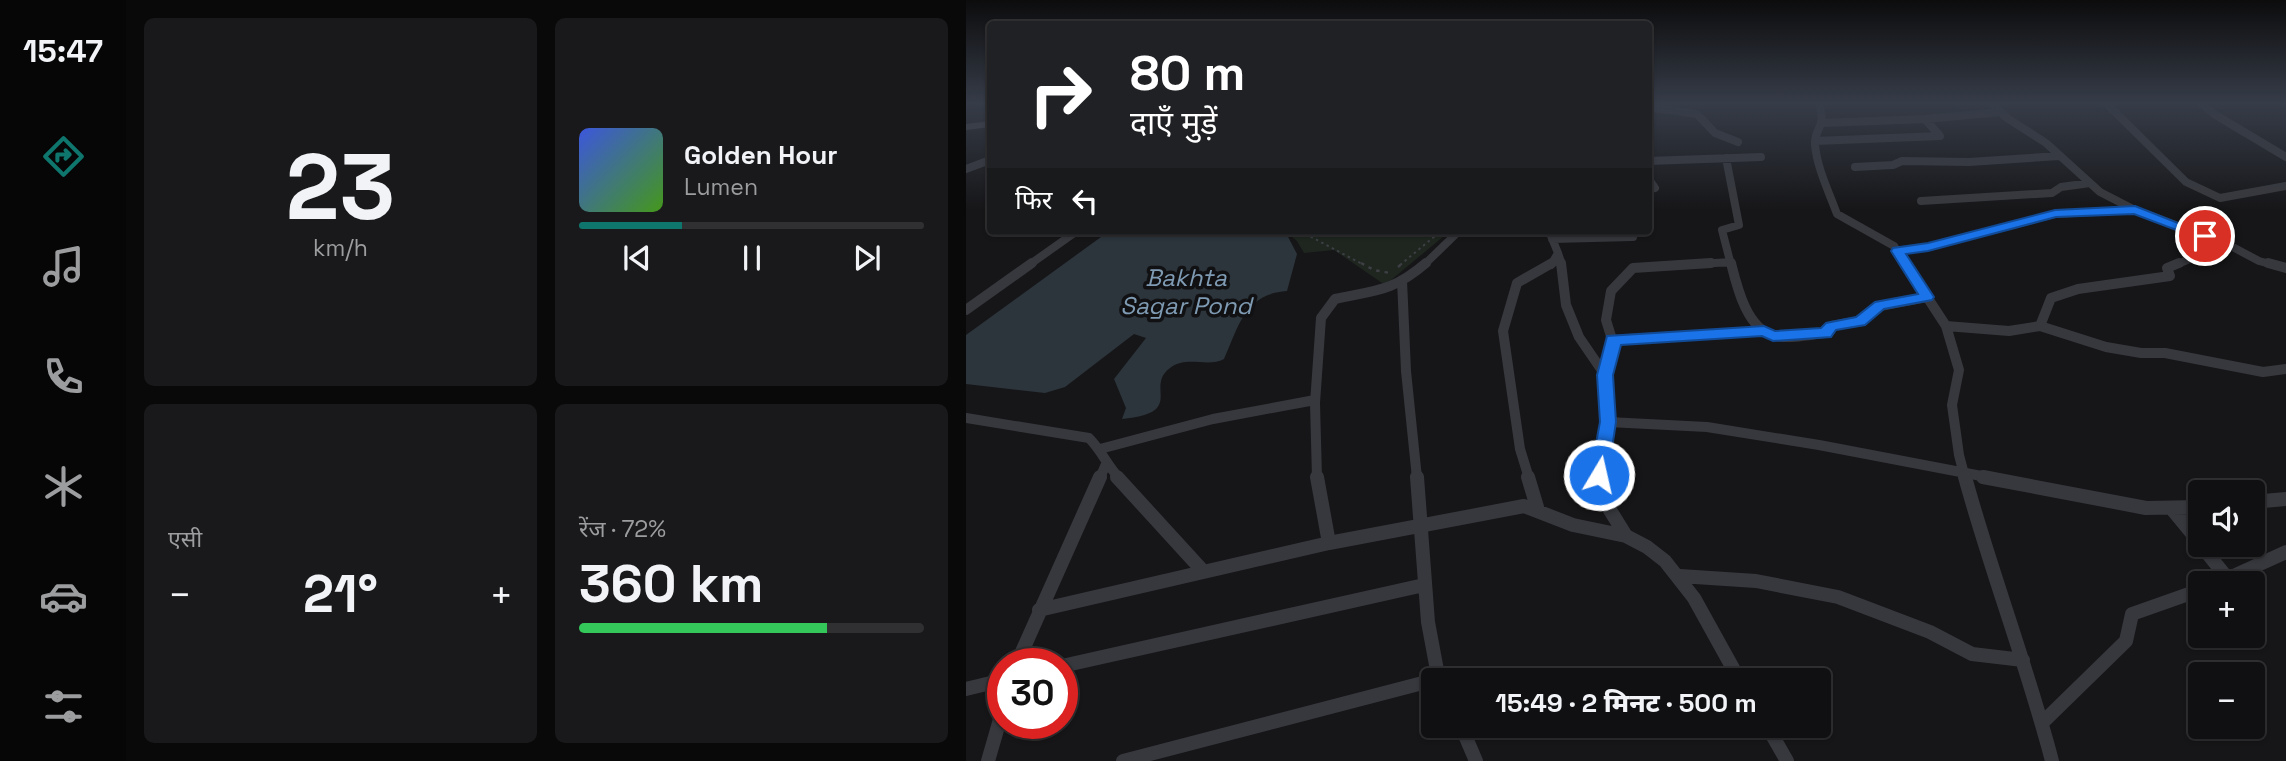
<!DOCTYPE html>
<html lang="hi">
<head>
<meta charset="utf-8">
<style>
	:root { --surface:#101012; --page:#19191b; --text:#f1f3f6; --muted:#9c9d9f; --line:#303032; --accent:#0f766e }
	body { margin:0; font-family:"Space Grotesk","Noto Sans Devanagari",sans-serif; background:var(--page); color:var(--text); height:100vh; display:flex; flex-direction:column; font-size:26px; white-space:nowrap }
	* { box-sizing:border-box; margin:0 }
	p { font-size:23px; color:var(--muted) }
	.icon { flex:none; width:38px; height:38px; fill:none; stroke:currentColor; stroke-width:2; stroke-linecap:round; stroke-linejoin:round }
	.map { position:relative; flex:1; overflow:hidden }
	.sheet { display:flex; flex-direction:column; gap:18px; padding:18px; background:#09090a; width:840px }
	.sheet>* { flex:none }
	.hud { position:absolute; left:21px; top:21px; width:665px; height:214px; border-radius:7px; box-shadow:0 2px 5px #0004,0 0 0 2px var(--line); background:#202124; color:#fff; overflow:hidden }
	.tools { position:absolute; left:1222px; top:480px; display:grid; gap:14px }
	.tools a { display:grid; place-items:center; width:77px; height:77px; border-radius:7px; background:var(--surface); box-shadow:0 2px 5px #0004,0 0 0 2px var(--line); font-size:35px }
	.speed { position:absolute; left:21px; top:648px; display:flex; gap:14px; font-size:35px; font-weight:700; text-align:center }
	.speed>* { display:grid; place-content:center; width:91px; height:91px; border-radius:50%; background:var(--surface); box-shadow:0 2px 5px #0004,0 0 0 2px var(--line); line-height:1 }
	.speed .limit { border:10px solid #d22; background:#fff; color:#111 }
	.pin { position:absolute; display:grid; place-items:center; width:60px; height:60px; color:#fff; margin:-30px; border:4px solid #fff; border-radius:50%; box-shadow:0 2px 7px #0007 }
	.me { position:absolute; width:77px; margin:-38px; rotate:9deg; stroke-linejoin:round; filter:drop-shadow(0 0 5px #0008) }
	.turn { display:flex; align-items:center; gap:24px; height:147px; padding:0 28px; font-size:32px }
	.turn .icon { width:91px; height:91px; stroke-width:2.5 }
	.turn b { display:block; font-size:49px; line-height:60px }
	.then { display:flex; align-items:center; height:66px; padding:0 28px; background:#0003; gap:14px; font-size:26px }
	.big { font-size:52px; font-weight:800; line-height:1.1 }
	.sheet .widget { flex:1; display:flex; flex-direction:column; justify-content:center; gap:10px; min-width:0; padding:0 24px; border-radius:10px; background:var(--page) }
	.sheet .dial { align-items:center; gap:0 }
	.dial b { font-size:91px; line-height:1 }
	.song { display:flex; align-items:center; gap:21px }
	.cover { width:84px; height:84px; border-radius:10px; background:linear-gradient(135deg,hsl(230 70% 55%),hsl(100 70% 35%)) }
	.played { height:7px; border-radius:4px; background:linear-gradient(90deg,var(--accent) 30%,var(--line) 30%) }
	.keys { display:flex; justify-content:space-around; direction:ltr }
	.heat { display:flex; justify-content:space-between; align-items:center; font-size:38px; direction:ltr }
	.charge { height:10px; border-radius:5px; background:linear-gradient(90deg,#34c759 72%,var(--line) 0) }
	.sheet .tiles { flex:1; display:grid; gap:18px; grid-template-columns:repeat(2,1fr) }
	.trip { position:absolute; left:455px; top:668px; width:410px; height:70px; border-radius:7px; background:var(--surface); box-shadow:0 2px 5px #0004,0 0 0 2px var(--line); font-weight:800; line-height:70px; text-align:center }
	main { display:flex; flex:1; min-height:0 }
	.tab-bar { display:flex; flex-direction:column; width:126px; justify-content:space-around; align-items:center; background:#060607; color:var(--muted) }
	.tab-bar .icon { width:49px; height:49px }
	.tab-bar .on { color:var(--accent) }
	.tab-bar b { font-size:32px; color:var(--text) }
	.map>svg:first-child { display:block }
</style>
</head>
<body>
<main>
<nav class="tab-bar">
<b>15:47</b>
<svg class="icon on" aria-label="directions" viewBox="0 0 24 24"><path d="M12 3l9 9-9 9-9-9zM9 14v-3h6M13 9l2 2-2 2"/></svg>
<svg class="icon" aria-label="music" viewBox="0 0 24 24"><path d="M9 18V5l10-2v13"/><circle cx="6" cy="18" r="3"/><circle cx="16" cy="16" r="3"/></svg>
<svg class="icon" aria-label="phone" viewBox="0 0 24 24"><path d="M5 4h4l2 5-3 2q2 4 5 5l2-3 5 2v4C11 20 4 13 5 4z"/></svg>
<svg class="icon" aria-label="climate" viewBox="0 0 24 24"><path d="M12 3v18M4 7l16 10M4 17L20 7"/></svg>
<svg class="icon" aria-label="car" viewBox="0 0 24 24"><path d="M5 17H2v-5l4-1 3-4h7l3 4 3 1v5h-3M9 17h6M6 11h13"/><circle cx="7" cy="17" r="2"/><circle cx="17" cy="17" r="2"/></svg>
<svg class="icon" aria-label="filters" viewBox="0 0 24 24"><path d="M4 7h16M4 17h16"/><circle cx="9" cy="7" r="2"/><circle cx="15" cy="17" r="2"/></svg>
</nav>
<section class="sheet">
<div class="tiles">
<div class="widget dial"><b>23</b><p>km/h</p></div>
<div class="widget">
<div class="song"><i class="cover"></i><div><b>Golden Hour</b><p>Lumen</p></div></div>
<div class="played"></div>
<div class="keys"><svg class="icon" aria-label="previous" viewBox="0 0 24 24"><path d="M18 5L8 12l10 7zM5 5v14"/></svg><svg class="icon" aria-label="pause" viewBox="0 0 24 24"><path d="M8 5v14M16 5v14"/></svg><svg class="icon" aria-label="next" viewBox="0 0 24 24"><path d="M6 5l10 7-10 7zM19 5v14"/></svg></div>
</div>
<div class="widget"><p>एसी</p>
<div class="heat"><a>−</a><b class="big">21°</b><a>+</a></div>
</div>
<div class="widget"><p>रेंज · 72%</p><b class="big">360 km</b><div class="charge"></div></div>
</div>
</section>
<div class="map">
<svg width="1320" height="761" viewBox="0 0 1320 761">
	<rect width="100%" height="100%" fill="#161618"/>
	<path fill="#1e261f" d="M 319,231 L 484,231 L 419,285 L 368,250 L 338,253 L 331,241 Z"/>
	<path fill="#2c353c" d="M 175,231 L 319,231 L 331,254 L 321,291 C 279,294 273,325 258,359 C 242,368 221,355 204,368 C 178,387 221,413 156,419 L 160,408 L 148,379 L 180,338 L 168,334 L 99,387 L 79,393 L 0,384 L 0,335 L 135,237 Z"/>
	<g fill="none" stroke-linecap="round" stroke-linejoin="round">
		<path stroke="#3d3f44" stroke-width="2" stroke-dasharray="2.5 3.5" stroke-linecap="butt" d="M 334,231 L 398,265
			M 452,231 L 468,235
			M 344,235 L 350,231
			M 434,265 L 469,236"/>
		<path stroke="#3d3f44" stroke-width="2.5" stroke-dasharray="3.5 5" stroke-linecap="butt" d="M 395,263 L 408,270 L 424,273
			M 432,267 L 437,263"/>
		<path stroke="#37383d" stroke-width="8" d="M 853,103 C 861,130 848,126 849,145 C 851,168 863,192 871,214 L 928,246 L 940,265
			M 1025,103 L 1041,118 L 1080,143 L 1134,192 L 1169,210 L 1261,244 L 1293,261 L 1308,265
			M 1140,103 L 1220,182 L 1254,198 L 1320,186
			M 1235,103 L 1248,114 L 1320,157
			M 682,107 L 731,114 L 749,133 L 772,142
			M 856,123 L 959,119 L 1035,112
			M 849,141 L 974,136 L 959,119
			M 760,158 L 773,225 L 756,230 L 765,265
			M 682,161 L 795,157
			M 889,167 L 927,165 L 936,161 L 1003,162 L 1093,156
			M 0,169 L 24,160
			M 682,178 L 689,188
			M 955,201 L 1086,193 L 1095,187 L 1124,183
			M 583,231 L 592,253 L 585,265
			M 586,239 L 667,237
			M 931,251 L 962,247 L 1089,214 L 1169,210
			M 592,253 L 596,265
			M 63,265 L 111,231
			M 458,265 L 493,231
			M 717,265 L 765,262
			M 1209,265 L 1261,244"/>
		<path stroke="#37383d" stroke-width="10" d="M 595,263 L 600,305 L 613,337 L 639,375 L 642,422 L 634,478
			M 765,263 C 771,287 781,330 809,336 C 825,339 843,335 859,333 L 865,326 L 894,321 L 914,306 L 961,297
			M 939,263 L 980,326 L 993,370 L 986,405 L 993,455 L 999,478
			M 1302,263 L 1320,268
			M 436,280 L 440,371 L 451,478
			M 0,310 L 66,263
			M 980,326 L 1043,331 L 1074,326 L 1085,298 L 1112,289 L 1204,276 L 1201,268 L 1213,263
			M 1074,326 L 1140,347 L 1175,353 L 1199,353 L 1297,372 L 1320,369
			M 646,340 L 797,331
			M 639,375 L 648,346 L 640,320 L 645,291 L 667,268 L 745,263
			M 0,418 L 123,438 C 135,450 141,465 153,478
			M 642,422 L 741,427 L 853,445 L 1026,478
			M 134,449 L 247,419 L 349,400
			M 134,478 L 140,464
			M 351,478 L 349,403 L 355,318 L 369,299 C 410,290 426,292 460,263
			M 563,478 L 554,449 L 537,331 L 551,283 L 586,263"/>
		<path stroke="#37383d" stroke-width="14" d="M 151,477 L 236,570
			M 351,477 L 363,543
			M 451,477 L 462,622 L 473,681
			M 562,477 L 571,507
			M 633,477 L 639,502 L 660,536
			M 999,477 C 1025,572 1061,665 1086,761
			M 1017,477 L 1180,508 L 1234,507
			M 1286,502 L 1320,499
			M 1206,509 L 1234,543
			M 1234,544 L 1262,579
			M 714,576 L 790,581 L 872,597 L 964,632 L 1006,654 L 1057,660
			M 1252,583 L 1320,552
			M 73,610 L 363,543 L 558,506 L 607,525 L 660,536 L 681,547 L 699,561 L 728,598 L 774,681
			M 51,663 L 134,477
			M 96,666 L 458,585
			M 0,689 L 37,680
			M 1076,723 L 1160,641 L 1166,614 L 1234,590
			M 495,726 L 510,761
			M 801,726 L 821,761
			M 22,761 L 37,709
			M 157,761 L 472,679"/>
		<path fill="#45474d" fill-rule="evenodd" d="M 24,121 L 24,127 L 0,130 L 0,124 Z"/>
	</g>
	<linearGradient id="sky" x2="0" y2="1"><stop stop-color="#0c0c0d"/><stop offset="0.49" stop-color="#363c48"/><stop offset="1" stop-color="#363c48" stop-opacity="0"/></linearGradient>
	<rect width="1320" height="210" fill="url(#sky)"/>
	<path fill="#1a73e8" stroke="#114b97" stroke-width="2" d="M 1169,206 L 1245,236 L 1244,239 L 1234,239 L 1168,214 L 1090,217 L 962,251 L 940,254 L 968,297 L 966,300 L 918,309 L 899,325 L 870,330 L 865,337 L 807,341 L 796,336 L 655,345 L 647,375 L 650,422 L 642,475 L 640,480 L 633,482 L 627,480 L 624,475 L 634,422 L 631,375 L 641,336 L 798,326 L 809,331 L 855,328 L 860,323 L 890,317 L 909,302 L 952,294 L 925,251 L 927,248 L 962,243 L 1089,210 Z"/>
	<g text-anchor="middle" stroke-width="7" stroke-linejoin="round" paint-order="stroke">
		<g font-size="24" font-style="italic" fill="#7f9bb3" stroke="#111113">
			<text x="220" y="286">Bakhta<tspan x="220" dy="28">Sagar Pond</tspan></text>
		</g>
	</g>
</svg>
<div class="tools">
<a><svg class="icon" aria-label="sound" viewBox="0 0 24 24"><path d="M4 9h4l5-4v14l-5-4H4zM17 9q2 3 0 6"/></svg></a>
<a>+</a>
<a>−</a>
</div>
<div class="speed"><div class="limit">30</div></div>
<div class="pin" style="left:1239px;top:236px;background:#d93025"><svg class="icon" aria-label="arrive" viewBox="0 0 24 24"><path d="M6 21V4h12l-3 4 3 4H6"/></svg></div>
<svg class="me" style="left:633px;top:475px" viewBox="-20 -20 40 40"><circle r="17" fill="#1a73e8" stroke="#fff" stroke-width="3"/><path d="M0-11L8 9 0 5-8 9z" fill="#fff"/></svg>
<div class="trip">15:49 · 2 मिनट · 500 m</div>
<div class="hud">
<div class="turn"><svg class="icon" aria-label="right" viewBox="0 0 24 24"><path d="M7 20v-9h11M14 6l5 5-5 5"/></svg><div><b>80 m</b>दाएँ मुड़ें</div></div>
<div class="then">फिर<svg class="icon" aria-label="left" viewBox="0 0 24 24"><path d="M17 20v-9H6M10 6l-5 5 5 5"/></svg></div>
</div>
</div>
</main>
</body>
</html>
